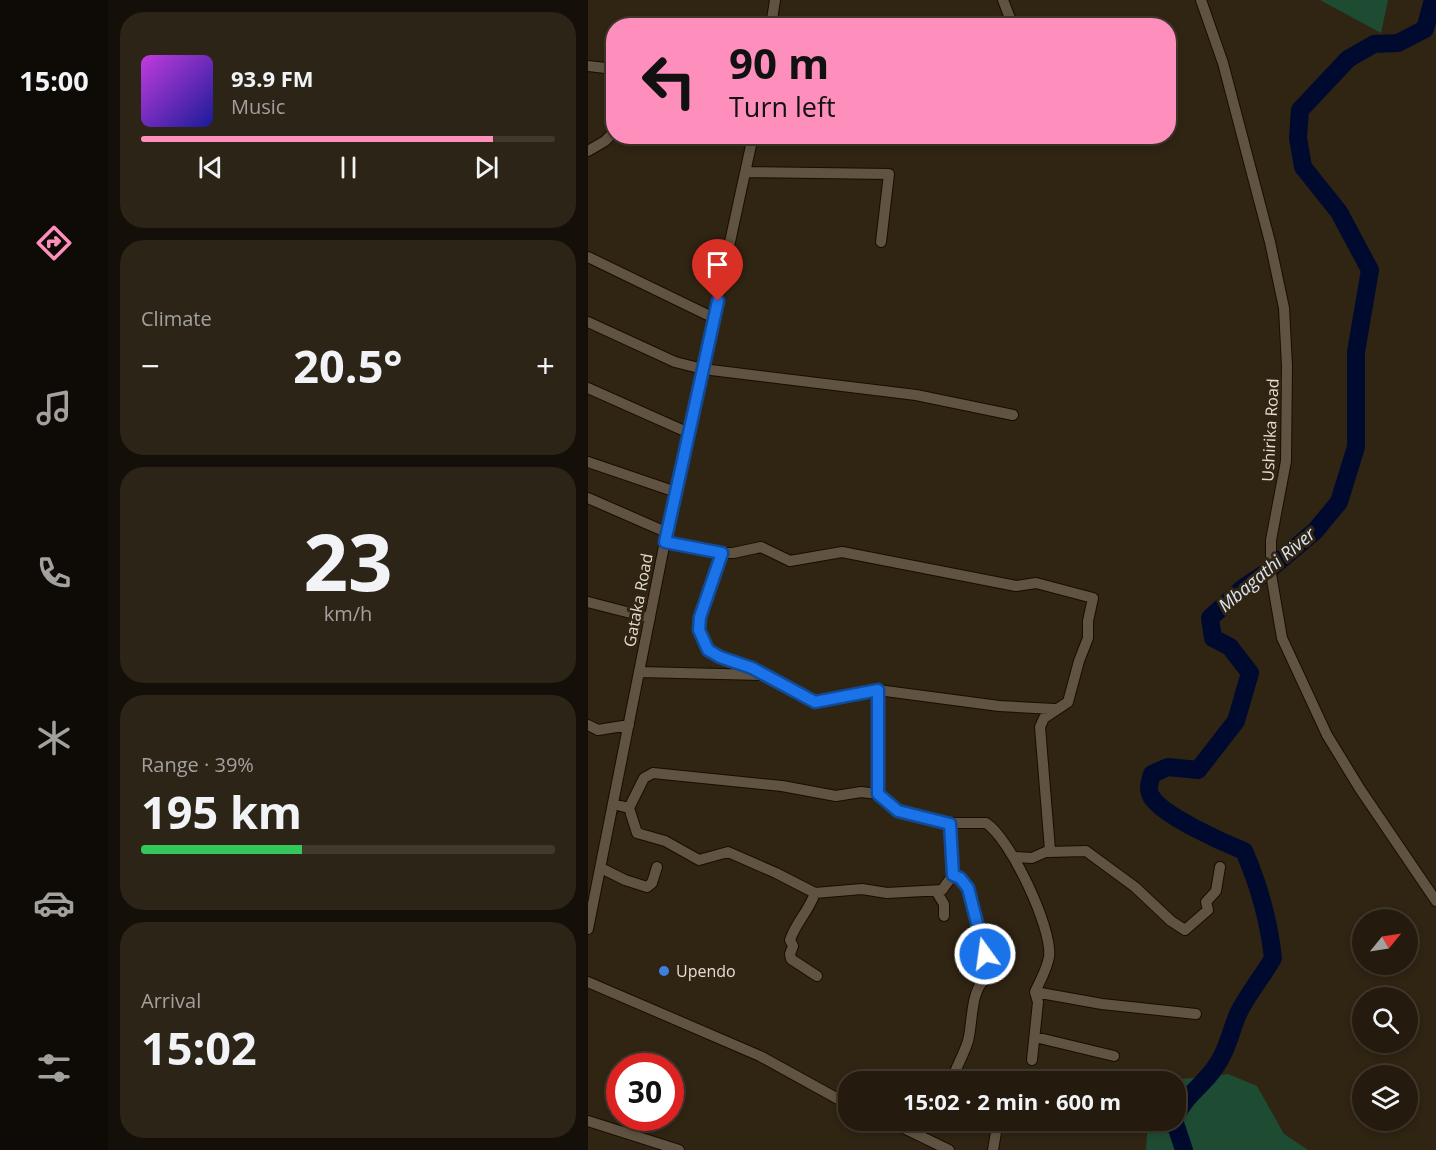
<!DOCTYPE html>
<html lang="en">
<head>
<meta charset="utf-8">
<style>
	:root { --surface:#241b0e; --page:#2c2417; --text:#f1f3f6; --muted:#a3a19e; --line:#41392e; --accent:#fe8ebc }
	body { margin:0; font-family:"Open Sans",sans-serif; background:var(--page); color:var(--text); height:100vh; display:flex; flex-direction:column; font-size:22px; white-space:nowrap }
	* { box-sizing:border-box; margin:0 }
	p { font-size:20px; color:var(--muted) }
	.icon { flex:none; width:33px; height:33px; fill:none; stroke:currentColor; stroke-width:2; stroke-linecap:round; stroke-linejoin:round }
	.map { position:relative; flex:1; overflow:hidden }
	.sheet { display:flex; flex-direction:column; gap:12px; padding:12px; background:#140f08; width:480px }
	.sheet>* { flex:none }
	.banner { position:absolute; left:18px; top:18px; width:570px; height:126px; border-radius:24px; box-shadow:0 3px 9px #0003,0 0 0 2px var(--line); background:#fe8ebc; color:#111; overflow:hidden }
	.needle { width:39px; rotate:60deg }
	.controls { position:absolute; left:764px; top:909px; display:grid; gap:12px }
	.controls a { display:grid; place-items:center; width:66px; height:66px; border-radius:50%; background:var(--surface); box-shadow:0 3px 9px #0003,0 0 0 2px var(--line); font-size:30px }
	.speed { position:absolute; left:18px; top:1053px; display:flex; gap:12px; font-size:30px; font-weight:700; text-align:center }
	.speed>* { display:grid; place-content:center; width:78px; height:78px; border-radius:50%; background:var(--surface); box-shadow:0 3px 9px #0003,0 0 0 2px var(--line); line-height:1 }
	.speed .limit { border:9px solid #d22; background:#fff; color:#111 }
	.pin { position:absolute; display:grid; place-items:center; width:51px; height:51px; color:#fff; margin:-62px -26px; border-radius:50% 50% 50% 0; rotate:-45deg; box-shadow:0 0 6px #0007 }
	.pin .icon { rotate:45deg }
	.me { position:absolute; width:66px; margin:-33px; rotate:346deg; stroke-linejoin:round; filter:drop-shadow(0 0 4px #0008) }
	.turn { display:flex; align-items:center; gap:21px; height:126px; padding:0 24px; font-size:27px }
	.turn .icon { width:78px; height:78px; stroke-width:2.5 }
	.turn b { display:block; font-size:42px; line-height:51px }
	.big { font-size:45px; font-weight:700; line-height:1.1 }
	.sheet .tile { flex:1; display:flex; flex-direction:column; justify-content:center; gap:9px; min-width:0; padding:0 21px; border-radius:24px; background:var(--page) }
	.sheet .dial { align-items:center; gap:0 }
	.dial b { font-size:78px; line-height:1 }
	.song { display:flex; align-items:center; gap:18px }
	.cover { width:72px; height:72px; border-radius:9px; background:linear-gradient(135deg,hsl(290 70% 55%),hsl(240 70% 35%)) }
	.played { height:6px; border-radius:3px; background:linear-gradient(90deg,var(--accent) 85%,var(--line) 85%) }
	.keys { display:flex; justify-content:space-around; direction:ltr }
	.heat { display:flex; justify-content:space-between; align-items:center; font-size:33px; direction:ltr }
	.charge { height:9px; border-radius:4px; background:linear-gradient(90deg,#34c759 39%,var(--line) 0) }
	.trip { position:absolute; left:250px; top:1071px; width:348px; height:60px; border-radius:24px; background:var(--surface); box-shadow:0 3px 9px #0003,0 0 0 2px var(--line); font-weight:700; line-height:60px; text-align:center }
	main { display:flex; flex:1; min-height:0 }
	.dock { display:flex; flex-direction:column; width:108px; justify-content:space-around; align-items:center; background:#0e0b06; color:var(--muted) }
	.dock .icon { width:42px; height:42px }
	.dock .current { color:var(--accent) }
	.dock b { font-size:27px; color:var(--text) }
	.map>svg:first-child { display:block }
</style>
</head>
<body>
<main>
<nav class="dock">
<b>15:00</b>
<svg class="icon current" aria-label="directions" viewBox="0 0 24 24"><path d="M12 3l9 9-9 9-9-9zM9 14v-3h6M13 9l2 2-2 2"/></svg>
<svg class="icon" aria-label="music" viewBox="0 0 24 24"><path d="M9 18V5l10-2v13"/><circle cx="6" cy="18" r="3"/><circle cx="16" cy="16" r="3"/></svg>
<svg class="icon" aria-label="phone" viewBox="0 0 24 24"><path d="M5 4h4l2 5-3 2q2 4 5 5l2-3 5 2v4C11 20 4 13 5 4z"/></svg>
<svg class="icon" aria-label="climate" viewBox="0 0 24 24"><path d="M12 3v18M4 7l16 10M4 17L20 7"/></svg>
<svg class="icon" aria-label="car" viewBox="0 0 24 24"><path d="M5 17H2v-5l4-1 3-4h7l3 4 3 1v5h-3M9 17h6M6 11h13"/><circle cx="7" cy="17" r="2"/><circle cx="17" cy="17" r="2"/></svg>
<svg class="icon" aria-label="filters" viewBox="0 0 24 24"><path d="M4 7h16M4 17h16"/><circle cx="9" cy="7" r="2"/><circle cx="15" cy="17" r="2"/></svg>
</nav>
<section class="sheet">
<div class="tile">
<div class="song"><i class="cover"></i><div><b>93.9 FM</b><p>Music</p></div></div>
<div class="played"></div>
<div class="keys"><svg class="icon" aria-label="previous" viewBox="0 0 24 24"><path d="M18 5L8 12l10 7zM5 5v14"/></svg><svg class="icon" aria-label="pause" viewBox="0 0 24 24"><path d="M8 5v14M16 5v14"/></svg><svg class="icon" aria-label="next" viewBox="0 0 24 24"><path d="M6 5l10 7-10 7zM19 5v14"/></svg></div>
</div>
<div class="tile"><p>Climate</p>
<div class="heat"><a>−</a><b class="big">20.5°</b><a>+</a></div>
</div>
<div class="tile dial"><b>23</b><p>km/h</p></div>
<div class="tile"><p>Range · 39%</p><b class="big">195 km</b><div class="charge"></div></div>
<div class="tile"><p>Arrival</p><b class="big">15:02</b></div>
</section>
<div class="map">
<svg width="848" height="1150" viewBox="0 0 848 1150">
	<rect width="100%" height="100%" fill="#302413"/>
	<path fill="#1e4c33" d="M 732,0 L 800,0 L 793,33 Z
		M 640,1074 L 669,1086 L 696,1134 L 720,1150 L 558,1150 L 560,1121 L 588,1120 L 588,1082 L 577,1081 Z"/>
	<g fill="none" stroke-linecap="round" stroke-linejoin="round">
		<path stroke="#000a2e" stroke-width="18" d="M 588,1116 C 597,1096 614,1086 626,1069 C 639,1052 642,1033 650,1014 C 659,994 674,978 685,958 C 681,922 671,885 656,851 C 636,843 573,815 563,796 C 559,788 562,782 564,774 L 580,767 L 610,770 L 648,721 L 662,673 L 642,647 L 625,638 L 622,618 L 655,588 L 676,574 L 727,531 L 751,502 L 768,447 L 768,352 L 782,270 L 751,212 L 715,167 L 710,138 L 712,110 L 760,59 L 786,44 L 810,43 L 837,29 L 845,0
			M 586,1120 L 596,1150"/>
		<defs>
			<path id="minor" d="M 415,0 L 425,26
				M 613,0 L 635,63 L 682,242 L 696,308 L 699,366 L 698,461 L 683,540 L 683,574 L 694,638 L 739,735 L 772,789 L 848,901
				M 183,26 L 187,0
				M 0,66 L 26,69
				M 367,136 L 368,140
				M 0,151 L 17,141 L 26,132
				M 158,172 L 301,174 L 293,242
				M 0,257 L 126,318
				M 0,322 L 87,362 L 115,369 L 328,395 L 425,415
				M 0,388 L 101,433
				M 0,462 L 88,492
				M 0,498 L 80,533
				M 77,541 L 129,553 L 145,553 L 173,547 L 202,561 L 254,552 L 428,586 L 448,583 L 505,598 L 500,621 L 500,638 L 491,661 L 480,702 L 456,718 L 452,727 L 462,850 L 444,858 L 427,857
				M 134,553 L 112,617 L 111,630 L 120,650 L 132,657 L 164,668 L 227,702 L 290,690 L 411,706 L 466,709
				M 0,602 L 62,618
				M 51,672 L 174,675
				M 290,690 L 290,794
				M 0,725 L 10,730 L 41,725
				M 25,804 L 41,808 L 49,833 L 77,841 L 111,860 L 140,852 L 188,873 L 227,893 L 274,889 L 299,893 L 354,890 L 365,875
				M 41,808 L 56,778 L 65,773 L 194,786 L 248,796 L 273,792 L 290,794 L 310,811 L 362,823 L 365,875 L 372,877 L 380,888 L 400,967 L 398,978 C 382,991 385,1022 380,1041 C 377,1051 371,1062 367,1072 L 370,1077 L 383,1082
				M 362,823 L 398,823 C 422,838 465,929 461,957 C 459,969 452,981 447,992 L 514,1004 L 608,1014
				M 460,852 L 498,851 L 547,887 L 583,921 L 597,930 L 620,910 L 618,902 L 628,891 L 632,867
				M 13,868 L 37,880 L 59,887 L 64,883 L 69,867
				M 343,891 L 348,891 L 356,904 L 356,916
				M 227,893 C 221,911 208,922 202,940 L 205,946 L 202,954 L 203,959 L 229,976
				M 0,929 L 77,541 L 165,136
				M 0,982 L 172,1056 L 261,1105
				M 447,1037 L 526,1056
				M 444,1060 L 450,1002 L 447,992
				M 299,1120 L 361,1150
				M 0,1121 L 91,1150
				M 405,1150 L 410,1120"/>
		</defs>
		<use href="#minor" stroke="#180d01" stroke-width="12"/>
		<use href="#minor" stroke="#615341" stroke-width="10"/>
	</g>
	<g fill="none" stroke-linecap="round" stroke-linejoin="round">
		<defs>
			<path id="route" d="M 130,301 L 77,542 L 134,553 L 112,617 L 111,630 L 120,650 L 132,657 L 164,668 L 227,702 L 290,690 L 290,794 L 310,811 L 362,824 L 365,875 L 372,878 L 380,888 L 397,954"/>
		</defs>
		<use href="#route" stroke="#114b97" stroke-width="15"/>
		<use href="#route" stroke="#1a73e8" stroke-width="10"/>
	</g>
	<circle fill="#3f7fe0" stroke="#302413" stroke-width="2" cx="76" cy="971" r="6"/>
	<g text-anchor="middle" stroke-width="6" stroke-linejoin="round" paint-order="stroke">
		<g font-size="16" fill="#e5ddd2" stroke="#302413">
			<text transform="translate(682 430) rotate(-87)" y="6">Ushirika Road</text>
			<text transform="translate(50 600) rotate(-79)" y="6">Gataka Road</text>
		</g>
		<g font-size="16" fill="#e5ddd2" stroke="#302413" text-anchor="start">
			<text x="88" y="977">Upendo</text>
		</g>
		<g font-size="18" font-style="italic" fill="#dae5f6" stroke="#302413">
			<text transform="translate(679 570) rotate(-40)" y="6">Mbagathi River</text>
		</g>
	</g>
</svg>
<div class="controls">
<a><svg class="needle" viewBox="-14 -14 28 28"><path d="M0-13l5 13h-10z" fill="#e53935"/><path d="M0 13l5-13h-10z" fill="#a3a19e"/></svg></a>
<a><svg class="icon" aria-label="search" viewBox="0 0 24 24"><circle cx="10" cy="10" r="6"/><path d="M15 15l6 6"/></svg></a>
<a><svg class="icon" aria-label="layers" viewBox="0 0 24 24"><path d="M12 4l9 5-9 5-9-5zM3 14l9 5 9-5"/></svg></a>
</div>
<div class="speed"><div class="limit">30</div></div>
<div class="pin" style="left:130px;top:301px;background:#d93025"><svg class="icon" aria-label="arrive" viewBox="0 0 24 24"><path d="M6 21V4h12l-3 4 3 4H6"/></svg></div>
<svg class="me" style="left:397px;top:954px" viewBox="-20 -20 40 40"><circle r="17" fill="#1a73e8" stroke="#fff" stroke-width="3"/><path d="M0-11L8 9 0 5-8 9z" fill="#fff"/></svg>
<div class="trip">15:02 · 2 min · 600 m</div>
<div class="banner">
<div class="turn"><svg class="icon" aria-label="left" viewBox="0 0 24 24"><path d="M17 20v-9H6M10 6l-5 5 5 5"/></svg><div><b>90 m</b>Turn left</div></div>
</div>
</div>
</main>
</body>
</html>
